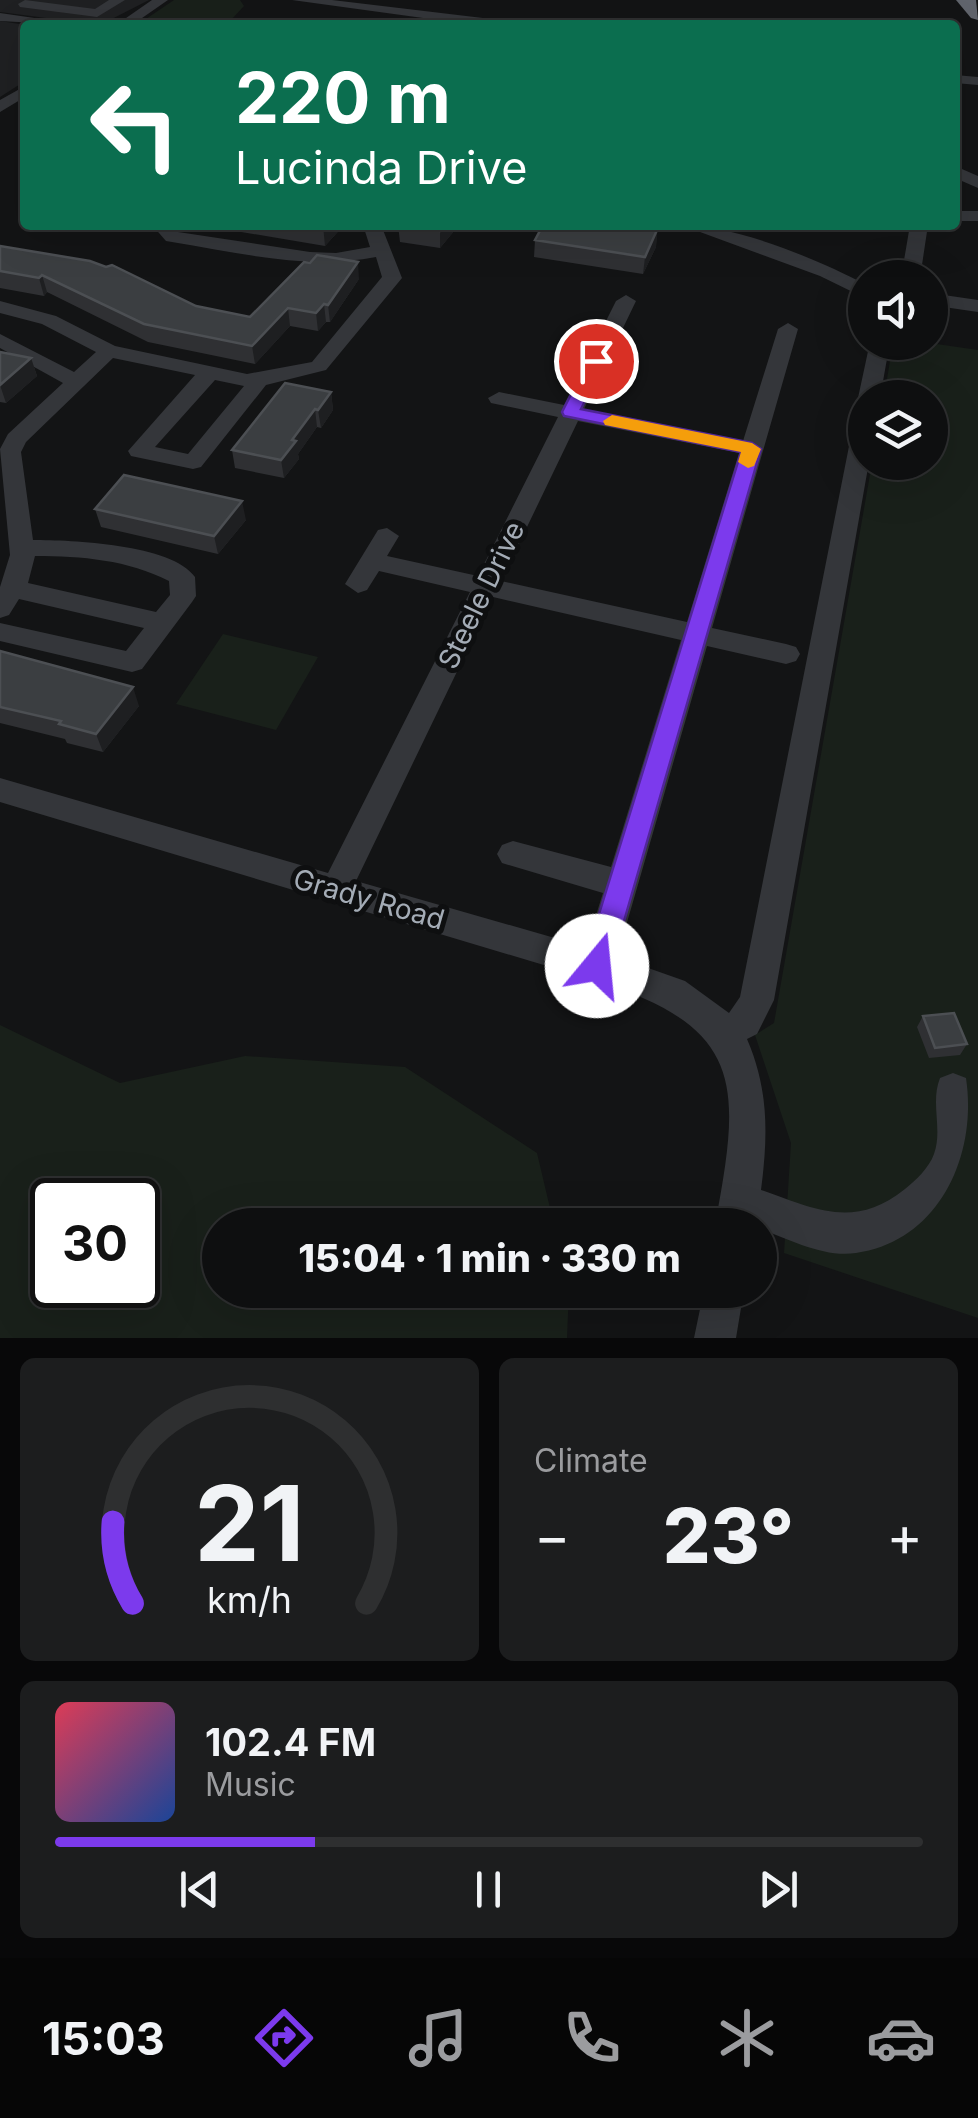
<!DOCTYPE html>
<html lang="en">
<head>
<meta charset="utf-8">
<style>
	:root { --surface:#0e0f10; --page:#1c1d1e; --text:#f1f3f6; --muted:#9b9c9f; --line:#2e2f30; --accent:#7c3aed }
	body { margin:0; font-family:Inter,sans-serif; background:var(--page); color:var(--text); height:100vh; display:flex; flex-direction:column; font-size:38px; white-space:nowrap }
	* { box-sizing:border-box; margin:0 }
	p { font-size:32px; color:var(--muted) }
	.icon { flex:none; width:55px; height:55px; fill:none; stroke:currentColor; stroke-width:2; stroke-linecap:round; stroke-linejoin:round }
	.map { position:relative; height:1338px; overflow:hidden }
	.side { display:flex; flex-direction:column; gap:20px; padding:20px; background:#080809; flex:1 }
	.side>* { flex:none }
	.hud { position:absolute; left:20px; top:20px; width:940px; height:210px; border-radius:10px; box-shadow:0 10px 40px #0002,0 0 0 2px var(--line); background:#0b6e4f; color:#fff; overflow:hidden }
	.buttons { position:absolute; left:848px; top:260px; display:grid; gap:20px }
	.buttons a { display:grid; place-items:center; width:100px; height:100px; border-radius:50%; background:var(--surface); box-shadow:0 10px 40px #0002,0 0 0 2px var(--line); font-size:50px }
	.speed { position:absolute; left:30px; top:1178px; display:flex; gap:20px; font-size:50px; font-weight:700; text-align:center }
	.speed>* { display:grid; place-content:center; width:130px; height:130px; border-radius:50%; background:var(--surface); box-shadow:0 10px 40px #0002,0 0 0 2px var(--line); line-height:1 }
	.speed .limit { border:5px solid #111; border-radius:15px; background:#fff; color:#111 }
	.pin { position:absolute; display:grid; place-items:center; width:85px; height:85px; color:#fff; margin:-42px; border:5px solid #fff; border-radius:50%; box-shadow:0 2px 10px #0007 }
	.me { position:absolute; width:110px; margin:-55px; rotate:17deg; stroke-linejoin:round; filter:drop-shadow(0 0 8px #0008) }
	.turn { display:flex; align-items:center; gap:35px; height:210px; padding:0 50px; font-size:45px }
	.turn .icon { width:130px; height:130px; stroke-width:2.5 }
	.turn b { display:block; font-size:70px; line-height:85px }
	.big { font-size:75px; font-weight:800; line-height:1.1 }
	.side .card { flex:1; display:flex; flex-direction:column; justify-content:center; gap:15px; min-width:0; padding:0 35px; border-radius:15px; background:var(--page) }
	.side .dial { align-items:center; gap:0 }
	.dial svg { height:260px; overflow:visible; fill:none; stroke:var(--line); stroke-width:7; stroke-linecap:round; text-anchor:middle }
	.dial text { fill:var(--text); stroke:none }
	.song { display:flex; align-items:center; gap:30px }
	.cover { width:120px; height:120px; border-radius:15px; background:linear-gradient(135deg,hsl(350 70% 55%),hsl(220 70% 35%)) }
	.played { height:10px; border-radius:5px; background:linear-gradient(90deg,var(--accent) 30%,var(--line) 30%) }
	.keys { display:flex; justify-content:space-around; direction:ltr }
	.heat { display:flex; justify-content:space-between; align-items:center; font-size:55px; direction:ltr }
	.side .tiles { flex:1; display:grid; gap:20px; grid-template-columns:1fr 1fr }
	.card:last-child { grid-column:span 2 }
	.trip { position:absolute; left:202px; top:1208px; width:575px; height:100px; border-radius:50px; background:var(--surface); box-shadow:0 10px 40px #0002,0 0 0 2px var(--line); font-weight:800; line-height:100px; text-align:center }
	.dock { display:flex; height:160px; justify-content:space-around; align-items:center; background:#060606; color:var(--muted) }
	.dock .icon { width:70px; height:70px }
	.dock .selected { color:var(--accent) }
	.dock b { font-size:45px; color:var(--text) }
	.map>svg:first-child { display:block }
</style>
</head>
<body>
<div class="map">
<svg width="978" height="1338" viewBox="0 0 978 1338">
	<rect width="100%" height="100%" fill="#131415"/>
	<path fill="#1f2022" d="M 0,0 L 149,0 L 100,25 L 0,12 Z
		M 0,21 L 26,25 L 25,81 L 0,97 Z"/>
	<path fill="#19201a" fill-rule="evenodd" d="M 174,0 L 240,0 L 244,6 L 231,20 L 235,25 L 137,25 Z
		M 923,342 L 978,350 L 978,1318 L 784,1253 L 791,1143 L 755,1035 L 774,1023 L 872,463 L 930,462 L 930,398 L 884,397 L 892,349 L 896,350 L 898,343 Z
		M 223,634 L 318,657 L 276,730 L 176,704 Z
		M 0,1025 L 120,1083 L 245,1056 L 405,1067 L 537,1153 L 554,1225 L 220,1225 L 220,1290 L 569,1290 L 567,1338 L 0,1338 ZM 52,1200 L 138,1200 L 138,1285 L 52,1285 Z"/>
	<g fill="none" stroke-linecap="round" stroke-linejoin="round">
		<path fill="#34363a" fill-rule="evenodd" d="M 25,0 L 95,9 L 109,0 L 125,0 L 97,17 L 20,7 L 18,4 Z
			M 152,0 L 168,0 L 132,25 L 116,25 Z
			M 292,0 L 332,0 L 508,21 L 515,25 L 474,25 Z
			M 0,13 L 48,20 L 55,24 L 0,21 Z
			M 955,75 L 978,77 L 978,85 L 955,83 Z
			M 25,86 L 25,97 L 0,112 L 0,100 Z
			M 955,166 L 978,176 L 978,188 L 955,178 Z
			M 955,211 L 978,211 L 978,221 L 955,221 Z
			M 152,225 L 171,225 L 178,232 L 310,252 L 336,253 L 370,247 L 363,225 L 381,225 L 402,278 L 326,370 L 266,385 L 201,467 L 193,469 L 131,456 L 128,451 L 195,375 L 113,358 L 26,442 L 21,452 L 33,540 C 71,540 172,544 195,577 L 196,596 L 192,602 L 142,669 L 132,672 L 0,641 L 0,623 L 126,651 L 144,628 L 19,599 L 9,615 L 0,618 L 0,587 L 10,555 L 0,449 L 8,434 L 63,383 L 0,348 L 0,334 L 74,372 L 96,352 L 42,324 L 0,313 L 0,301 L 56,316 L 115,346 L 247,374 L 312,362 L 382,277 L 376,257 C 307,270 240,253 172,242 L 166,241 ZM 215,380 L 244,386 L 188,454 L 155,447 ZM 35,556 C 82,556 128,560 169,581 L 170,595 L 156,612 L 28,583 Z
			M 681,225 C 736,225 816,259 865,284 L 865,298 L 820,276 Z
			M 910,225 L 928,225 L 920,278 L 901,278 Z
			M 930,293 L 978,300 L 978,312 L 930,305 Z
			M 626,295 L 636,301 L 584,409 L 743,441 L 778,329 L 788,323 L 798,329 L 712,628 L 786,644 L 796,647 L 800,654 L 796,661 L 786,664 L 707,646 L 617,957 L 685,981 L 729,1013 L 740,997 L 854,421 L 865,414 L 865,462 L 869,462 L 774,1000 L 757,1034 L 747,1039 C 769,1090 768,1136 761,1190 C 815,1209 854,1230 905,1189 C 916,1180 929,1168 934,1154 C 943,1129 930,1103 940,1078 L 953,1073 L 966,1078 C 978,1158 937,1242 856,1253 C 824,1258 789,1239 760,1229 L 760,1225 L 715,1225 C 741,1086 746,1028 597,981 L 0,802 L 0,778 L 328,873 L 470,592 L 379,571 L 367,590 L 358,593 L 345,584 L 378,530 L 387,528 L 399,536 L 387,556 L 478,576 L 558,417 L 491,403 L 488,398 L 499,392 L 564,405 L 616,301 ZM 578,421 L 739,453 L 687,622 L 501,581 ZM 493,597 L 681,640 L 611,867 L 513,841 L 502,845 L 497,854 L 502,863 L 603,893 L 586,947 L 356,881 Z
			M 870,342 L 890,342 L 880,398 L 865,398 L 865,403 L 858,398 Z
			M 704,1290 L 744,1290 L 736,1338 L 694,1338 Z"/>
		<path fill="#60646c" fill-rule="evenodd" d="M 956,0 L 976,0 L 978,20 L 971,18 Z"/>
	</g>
	<path fill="#2f3033" d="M 200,225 L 344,225 L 325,246 Z
		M 398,225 L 459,225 L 440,248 L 400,242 Z
		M 657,230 L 656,247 L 643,274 L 534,257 L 535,240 Z
		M 0,246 L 196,306 L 250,317 L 359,279 L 330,322 L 326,322 L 318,331 L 290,326 L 255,364 L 148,342 L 47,292 L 44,296 L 0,288 Z
		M 0,352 L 31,358 L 37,376 L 6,403 L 0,402 Z
		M 331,392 L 333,410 L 321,428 L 317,427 L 298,454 L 299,459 L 284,478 L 235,468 L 232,450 Z
		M 95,509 L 246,520 L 218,554 L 101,527 Z
		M 0,651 L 139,706 L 103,752 L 67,743 L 65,739 L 0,723 Z
		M 923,1016 L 967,1044 L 960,1055 L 929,1058 L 917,1027 Z"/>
	<path fill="#1e1f21" d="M 323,225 L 344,225 L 325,246 Z
		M 445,225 L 459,225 L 440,248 L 440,231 Z
		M 657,230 L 656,247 L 643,274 L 645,257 Z
		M 358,262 L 359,279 L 330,322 L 328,305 Z
		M 42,275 L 47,292 L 44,296 L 39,278 Z
		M 324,304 L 326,322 L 318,331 L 316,313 Z
		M 288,308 L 290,326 L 255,364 L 252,346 Z
		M 31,358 L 37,376 L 6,403 L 0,385 Z
		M 331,392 L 333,410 L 321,428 L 318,410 Z
		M 315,409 L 317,427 L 298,454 L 299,459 L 284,478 L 281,460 L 292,440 Z
		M 242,501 L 246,520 L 218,554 L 214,536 Z
		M 133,687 L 139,706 L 103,752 L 96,734 Z"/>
	<path fill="#3b3e41" stroke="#4c4f53" stroke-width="2.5" d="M 400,225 L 445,225 L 440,231 Z
		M 543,225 L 622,225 L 657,230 L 645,257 L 535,240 Z
		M 0,246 L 90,261 L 106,267 L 112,265 L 196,306 L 250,317 L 304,262 L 310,263 L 317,255 L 358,262 L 328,305 L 324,304 L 316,313 L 288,308 L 252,346 L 144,324 L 42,275 L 39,278 L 0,271 Z
		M 0,352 L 31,358 L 0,385 Z
		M 285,383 L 331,392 L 318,410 L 315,409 L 292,440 L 296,441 L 281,460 L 232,450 Z
		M 124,475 L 242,501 L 214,536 L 95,509 Z
		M 0,651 L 133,687 L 96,734 L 59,724 L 61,721 L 0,707 Z
		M 954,1013 L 967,1044 L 935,1048 L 923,1016 Z"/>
	<path fill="#7c3aed" stroke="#51269a" stroke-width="2.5" d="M 596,356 L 605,361 L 581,409 L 752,443 L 761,449 L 611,966 L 607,975 L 597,979 L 587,975 L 583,966 L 741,452 L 564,416 L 562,412 L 588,361 Z"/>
	<path fill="#f59e0b" d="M 612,415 L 752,443 L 761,449 L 754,466 L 748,468 L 738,462 L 741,452 L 605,425 L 603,421 Z"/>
	<g text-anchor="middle" stroke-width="10" stroke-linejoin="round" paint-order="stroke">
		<g font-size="28" fill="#a4acb6" stroke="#0e0f10">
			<text transform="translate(481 595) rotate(-64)" y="10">Steele Drive</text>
			<text transform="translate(369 899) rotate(16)" y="10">Grady Road</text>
		</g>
	</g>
</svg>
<div class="buttons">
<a><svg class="icon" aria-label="sound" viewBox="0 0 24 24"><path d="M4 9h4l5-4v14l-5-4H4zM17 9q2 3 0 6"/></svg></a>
<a><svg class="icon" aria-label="layers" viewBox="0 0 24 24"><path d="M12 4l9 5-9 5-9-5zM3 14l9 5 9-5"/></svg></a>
</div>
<div class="speed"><div class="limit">30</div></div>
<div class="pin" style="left:596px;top:361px;background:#d93025"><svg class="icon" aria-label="arrive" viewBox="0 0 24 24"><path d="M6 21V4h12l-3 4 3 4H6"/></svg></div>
<svg class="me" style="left:597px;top:966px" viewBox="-20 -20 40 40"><circle r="19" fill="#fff"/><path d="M0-13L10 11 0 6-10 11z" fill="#7c3aed"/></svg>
<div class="trip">15:04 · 1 min · 330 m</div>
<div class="hud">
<div class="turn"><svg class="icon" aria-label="left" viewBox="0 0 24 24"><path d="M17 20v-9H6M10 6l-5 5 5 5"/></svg><div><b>220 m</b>Lucinda Drive</div></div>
</div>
</div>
<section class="side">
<div class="tiles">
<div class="card dial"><svg viewBox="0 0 100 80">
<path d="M14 69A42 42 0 1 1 86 69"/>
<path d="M14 69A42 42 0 0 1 8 44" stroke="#7c3aed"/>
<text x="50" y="56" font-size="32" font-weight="700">21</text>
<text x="50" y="72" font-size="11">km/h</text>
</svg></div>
<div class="card"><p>Climate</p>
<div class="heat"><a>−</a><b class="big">23°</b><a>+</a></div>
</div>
<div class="card">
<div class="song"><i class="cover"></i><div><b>102.4 FM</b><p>Music</p></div></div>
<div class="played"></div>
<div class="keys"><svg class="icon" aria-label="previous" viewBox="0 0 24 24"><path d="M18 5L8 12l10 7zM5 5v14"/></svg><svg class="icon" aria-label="pause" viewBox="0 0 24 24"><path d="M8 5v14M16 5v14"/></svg><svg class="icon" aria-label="next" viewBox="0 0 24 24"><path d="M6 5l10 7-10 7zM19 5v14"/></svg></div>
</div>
</div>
</section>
<nav class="dock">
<b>15:03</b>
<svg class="icon selected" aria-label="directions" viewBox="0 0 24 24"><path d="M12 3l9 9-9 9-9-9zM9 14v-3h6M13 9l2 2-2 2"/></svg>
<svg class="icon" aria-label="music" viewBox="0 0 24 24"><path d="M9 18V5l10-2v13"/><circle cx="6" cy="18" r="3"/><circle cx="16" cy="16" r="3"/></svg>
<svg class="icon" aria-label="phone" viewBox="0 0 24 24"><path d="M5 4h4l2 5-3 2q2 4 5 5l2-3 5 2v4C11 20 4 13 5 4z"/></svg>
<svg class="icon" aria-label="climate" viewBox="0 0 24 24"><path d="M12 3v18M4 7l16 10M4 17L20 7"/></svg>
<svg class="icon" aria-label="car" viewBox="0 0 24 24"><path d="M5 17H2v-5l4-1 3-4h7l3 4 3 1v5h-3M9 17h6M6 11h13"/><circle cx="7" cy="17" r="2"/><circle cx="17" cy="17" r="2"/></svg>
</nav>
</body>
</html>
